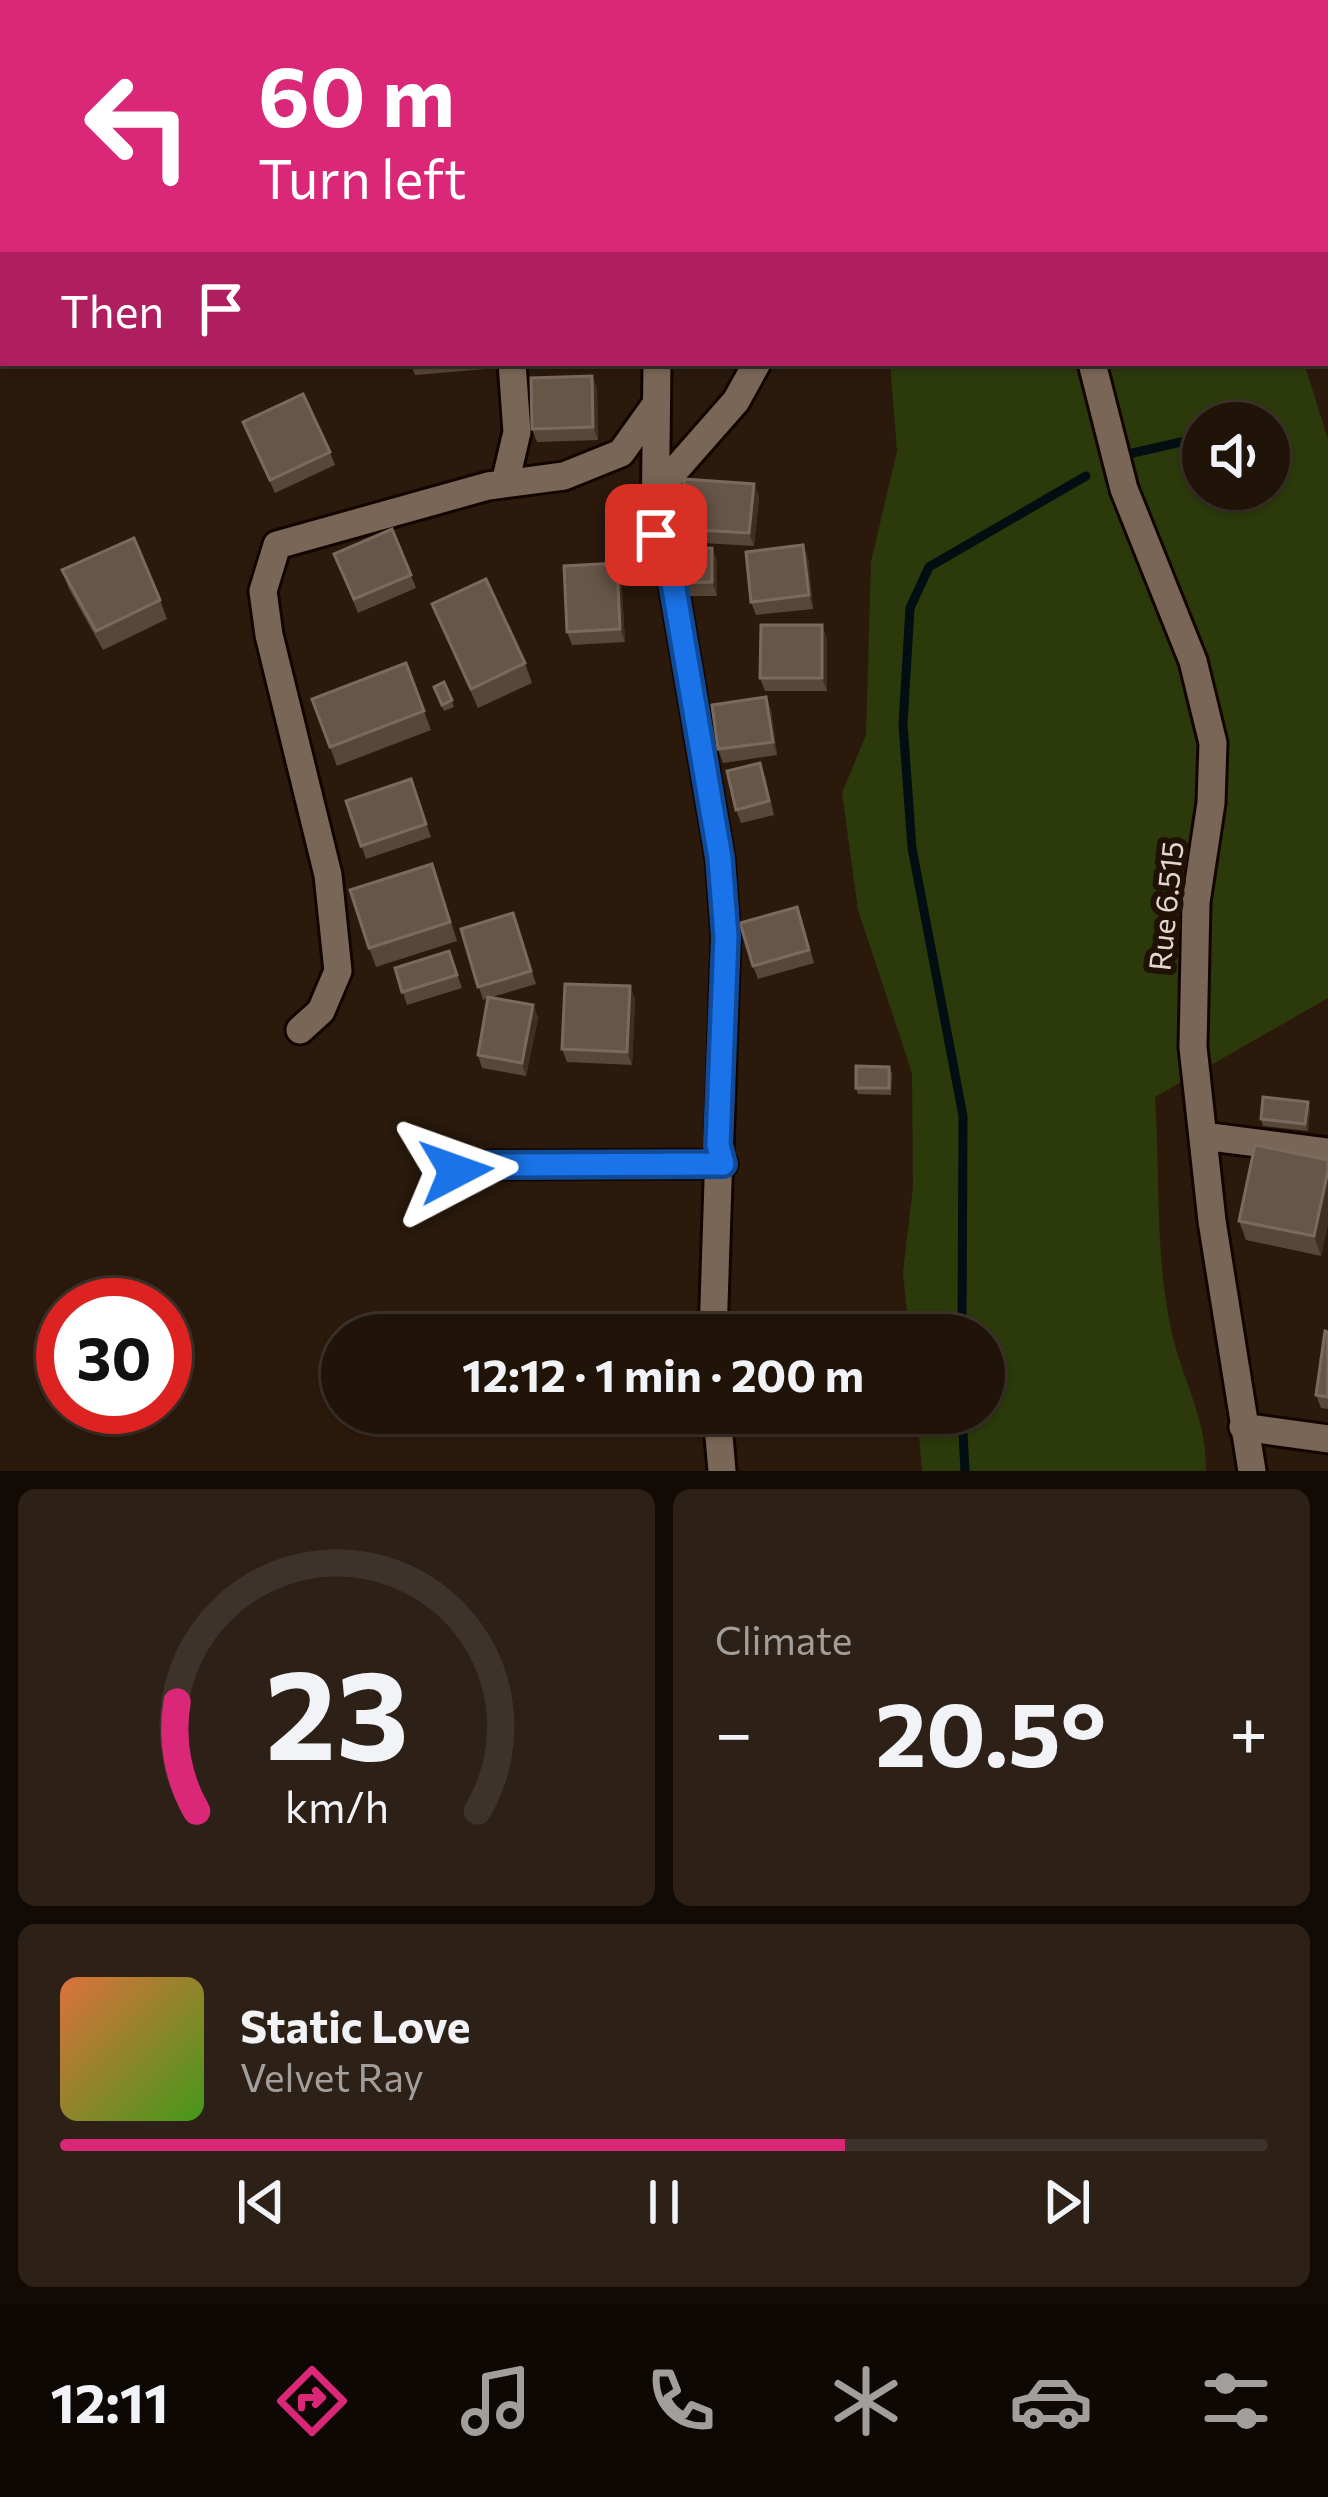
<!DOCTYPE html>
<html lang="en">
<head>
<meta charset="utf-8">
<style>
	:root { --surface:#201409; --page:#2d2117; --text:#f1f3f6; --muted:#a29e9c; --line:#3d332a; --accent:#db2777 }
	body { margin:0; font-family:Commissioner,sans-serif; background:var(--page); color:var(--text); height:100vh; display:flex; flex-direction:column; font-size:45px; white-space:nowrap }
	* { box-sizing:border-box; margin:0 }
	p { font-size:39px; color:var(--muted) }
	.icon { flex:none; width:66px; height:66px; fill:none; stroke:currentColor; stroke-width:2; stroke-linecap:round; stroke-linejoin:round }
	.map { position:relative; height:1471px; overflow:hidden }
	.panel { display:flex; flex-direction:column; gap:18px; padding:18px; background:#120b05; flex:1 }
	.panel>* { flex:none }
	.guide { position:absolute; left:0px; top:0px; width:1329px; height:366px; box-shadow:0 3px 9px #0004,0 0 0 3px var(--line); background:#db2777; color:#fff; overflow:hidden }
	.buttons { position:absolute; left:1182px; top:402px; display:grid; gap:24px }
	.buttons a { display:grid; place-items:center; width:108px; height:108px; border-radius:50%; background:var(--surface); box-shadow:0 3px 9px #0004,0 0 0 3px var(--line); font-size:60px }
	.speed { position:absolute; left:36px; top:1278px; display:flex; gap:24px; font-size:60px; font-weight:700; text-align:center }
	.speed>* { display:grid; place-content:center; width:156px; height:156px; border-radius:50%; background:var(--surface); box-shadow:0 3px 9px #0004,0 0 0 3px var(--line); line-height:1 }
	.speed .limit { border:18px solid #d22; background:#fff; color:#111 }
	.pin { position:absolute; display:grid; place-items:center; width:102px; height:102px; color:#fff; margin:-51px; border-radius:24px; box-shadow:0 6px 18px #0006 }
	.me { position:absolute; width:132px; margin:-66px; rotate:86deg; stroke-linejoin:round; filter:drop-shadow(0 0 9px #0008) }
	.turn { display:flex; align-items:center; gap:42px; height:252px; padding:0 60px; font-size:54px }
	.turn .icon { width:156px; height:156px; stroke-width:2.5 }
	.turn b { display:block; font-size:84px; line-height:102px }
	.then { display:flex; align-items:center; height:114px; padding:0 60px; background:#0003; gap:24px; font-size:45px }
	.big { font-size:90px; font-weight:700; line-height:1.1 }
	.panel .widget { flex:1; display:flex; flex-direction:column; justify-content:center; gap:18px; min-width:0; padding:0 42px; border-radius:18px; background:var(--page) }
	.panel .dial { align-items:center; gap:0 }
	.dial svg { height:312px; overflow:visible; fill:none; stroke:var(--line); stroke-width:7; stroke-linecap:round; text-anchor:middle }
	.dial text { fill:var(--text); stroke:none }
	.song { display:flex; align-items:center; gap:36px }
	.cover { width:144px; height:144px; border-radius:18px; background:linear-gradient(135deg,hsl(20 70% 55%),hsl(100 70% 35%)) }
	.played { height:12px; border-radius:6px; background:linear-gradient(90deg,var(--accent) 65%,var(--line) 65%) }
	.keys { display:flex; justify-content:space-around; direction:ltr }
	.heat { display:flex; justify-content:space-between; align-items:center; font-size:66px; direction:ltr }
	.panel .tiles { flex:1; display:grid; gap:18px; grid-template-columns:1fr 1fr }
	.widget:last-child { grid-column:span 2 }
	.trip { position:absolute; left:321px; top:1314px; width:684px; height:120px; border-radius:60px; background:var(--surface); box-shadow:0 3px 9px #0004,0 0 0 3px var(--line); font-weight:700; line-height:120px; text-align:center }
	.dock { display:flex; height:192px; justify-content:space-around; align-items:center; background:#0d0804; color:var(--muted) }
	.dock .icon { width:84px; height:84px }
	.dock .on { color:var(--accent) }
	.dock b { font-size:54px; color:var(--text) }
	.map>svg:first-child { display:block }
</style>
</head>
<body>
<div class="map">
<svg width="1328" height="1471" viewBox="0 0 1328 1471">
	<rect width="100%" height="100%" fill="#2b1a0c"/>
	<path fill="#2b390b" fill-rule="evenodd" d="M 939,0 L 1328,0 L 1326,277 L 1326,3 Z
		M 890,363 L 1304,363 L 1328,439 L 1328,998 L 1155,1097 C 1160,1172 1155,1255 1171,1329 C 1182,1380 1207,1418 1206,1471 L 922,1471 L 917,1413 L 984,1413 L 984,1335 L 909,1335 L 903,1272 L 913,1187 L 912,1073 L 858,910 L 842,793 L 866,735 L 871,562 L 897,451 ZM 1203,423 L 1269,423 L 1269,489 L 1203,489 Z"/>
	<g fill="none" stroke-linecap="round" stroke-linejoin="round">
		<path stroke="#020e11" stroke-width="9" d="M 1124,455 L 1203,437
			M 962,1335 L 963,1116 L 912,848 L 903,724 L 910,608 L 929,567 L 1086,476
			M 962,1413 L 965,1471"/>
		<defs>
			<path id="minor" d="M 552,0 L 553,3
				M 98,3 L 102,0
				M 1094,3 L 1095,0
				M 0,74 L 3,72
				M 657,363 L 655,535 L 673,583 L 720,858 L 726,937 L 713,1335
				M 1092,363 L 1124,489 L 1193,661 L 1213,743 L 1211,803 L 1196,902 L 1193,1047 L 1212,1221 L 1252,1471
				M 505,483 L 517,432 L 512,363
				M 656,492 L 736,401 L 757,363
				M 300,1030 L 321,1011 L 338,971 L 328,875 L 269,635 L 263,591 L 277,545 L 488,486 L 564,476 L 621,453 L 656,404
				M 1203,1136 L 1328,1152
				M 456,1171 L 489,1165 L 723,1164
				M 717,1413 L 722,1471
				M 1243,1427 L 1328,1439"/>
		</defs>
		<use href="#minor" stroke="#120500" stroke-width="33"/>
		<use href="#minor" stroke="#7a6656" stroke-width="27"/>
	</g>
	<path fill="#584738" d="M 730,0 L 880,0 L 880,3 L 731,3 Z
		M 410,363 L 486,363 L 486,369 L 415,375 Z
		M 592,376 L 597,389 L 598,440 L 537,442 L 532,429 Z
		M 243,422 L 330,452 L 335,465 L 275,493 Z
		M 754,484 L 759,497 L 754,546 L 686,542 L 681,529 Z
		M 392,529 L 416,588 L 358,613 L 334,554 Z
		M 712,548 L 717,561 L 717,596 L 684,596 L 679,583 Z
		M 808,558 L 813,609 L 756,615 L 751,602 Z
		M 617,563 L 621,576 L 625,642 L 572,645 L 567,632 Z
		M 62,570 L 160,600 L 167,619 L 103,650 L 69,589 Z
		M 432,604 L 525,663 L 532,683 L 478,708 Z
		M 827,638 L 827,691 L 765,691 L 760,678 Z
		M 406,663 L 431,730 L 337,766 L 312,699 Z
		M 444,682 L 454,707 L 444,711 L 434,687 Z
		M 766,697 L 771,710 L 777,755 L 723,763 L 718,749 Z
		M 765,776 L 774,815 L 741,823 L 736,810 Z
		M 411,779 L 431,837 L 366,859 L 346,801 Z
		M 439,883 L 457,941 L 376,967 L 369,948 Z
		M 513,913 L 536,984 L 492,997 L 533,1005 L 538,1018 L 526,1076 L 482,1068 L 478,1055 L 488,998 L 483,1000 L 461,929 Z
		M 802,920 L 814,963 L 758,979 L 753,966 Z
		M 449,951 L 462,988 L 407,1005 L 395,968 Z
		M 635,999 L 632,1065 L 567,1062 L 562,1049 Z
		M 889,1067 L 892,1073 L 891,1095 L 858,1094 L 856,1088 Z
		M 1308,1102 L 1310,1109 L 1308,1131 L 1263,1126 L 1261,1119 Z
		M 1328,1160 L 1328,1223 L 1321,1256 L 1246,1240 L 1239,1221 Z
		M 1328,1332 L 1328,1409 L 1321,1408 L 1316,1395 Z"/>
	<path fill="#402e20" d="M 308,0 L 328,0 L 325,3 L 304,3 Z
		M 592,376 L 597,389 L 598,440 L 593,427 Z
		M 754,484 L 759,497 L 754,546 L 749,533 Z
		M 803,545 L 808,558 L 813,609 L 809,595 Z
		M 712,548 L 717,561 L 717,596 L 712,582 Z
		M 617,563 L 621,576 L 625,642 L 620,629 Z
		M 822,625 L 827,638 L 827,691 L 822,678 Z
		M 766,697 L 771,710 L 777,755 L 773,742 Z
		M 630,986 L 635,999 L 632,1065 L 627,1052 Z
		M 533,1005 L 538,1018 L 526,1076 L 522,1063 Z
		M 1308,1102 L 1310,1109 L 1308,1131 L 1305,1124 Z
		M 1328,1171 L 1328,1223 L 1321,1256 L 1314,1236 Z"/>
	<path fill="#675648" stroke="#7a6a5d" stroke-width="3" d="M 283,0 L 308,0 L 304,3 L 286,3 Z
		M 592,376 L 593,427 L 532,429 L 531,378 Z
		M 303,394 L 330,452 L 270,480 L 243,422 Z
		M 684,479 L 754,484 L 749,533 L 681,529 Z
		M 392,529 L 411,575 L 354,599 L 334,554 Z
		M 134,538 L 160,600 L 96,631 L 62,570 Z
		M 803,545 L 809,595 L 751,602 L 746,552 Z
		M 712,548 L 712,582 L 679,583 L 679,549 Z
		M 617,563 L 620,629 L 567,632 L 564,566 Z
		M 486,579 L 525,663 L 471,689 L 432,604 Z
		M 761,625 L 822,625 L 822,678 L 760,678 Z
		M 406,663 L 424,711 L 330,747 L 312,699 Z
		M 444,682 L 452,700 L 442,705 L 434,687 Z
		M 766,697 L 773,742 L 718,749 L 712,705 Z
		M 760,763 L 769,801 L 736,810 L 727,771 Z
		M 411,779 L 426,824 L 361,846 L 346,801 Z
		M 432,864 L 450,922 L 369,948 L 350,890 Z
		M 797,907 L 809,950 L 753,966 L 740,923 Z
		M 513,913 L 531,971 L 478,987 L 461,929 Z
		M 449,951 L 457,975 L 402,992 L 395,968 Z
		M 565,984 L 630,986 L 627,1052 L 562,1049 Z
		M 488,997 L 533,1005 L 522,1063 L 478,1055 Z
		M 856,1066 L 889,1067 L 889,1088 L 856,1088 Z
		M 1263,1097 L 1308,1102 L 1305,1124 L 1261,1119 Z
		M 1255,1145 L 1328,1160 L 1328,1171 L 1314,1236 L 1239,1221 Z
		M 1325,1331 L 1328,1332 L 1328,1397 L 1316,1395 Z"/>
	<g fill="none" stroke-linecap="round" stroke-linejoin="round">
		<defs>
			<path id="route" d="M 456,1171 L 489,1165 L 723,1164 L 718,1145 L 726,937 L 720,858 L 673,583 L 656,535"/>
		</defs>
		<use href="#route" stroke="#114b97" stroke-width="30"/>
		<use href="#route" stroke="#1a73e8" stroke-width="21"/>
	</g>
	<g text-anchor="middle" stroke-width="12" stroke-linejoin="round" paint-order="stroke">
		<g font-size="30" fill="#e2d7ce" stroke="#211104">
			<text transform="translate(1167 906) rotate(-84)" y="10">Rue 6.515</text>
		</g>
	</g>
</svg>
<div class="buttons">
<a><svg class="icon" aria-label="sound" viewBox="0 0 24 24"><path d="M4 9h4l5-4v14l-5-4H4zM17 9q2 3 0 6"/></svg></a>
</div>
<div class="speed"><div class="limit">30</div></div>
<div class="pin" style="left:656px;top:535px;background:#d93025"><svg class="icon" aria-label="arrive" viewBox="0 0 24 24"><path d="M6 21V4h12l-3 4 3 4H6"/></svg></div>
<svg class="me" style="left:456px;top:1171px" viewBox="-20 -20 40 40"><path d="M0-17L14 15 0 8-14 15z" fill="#1a73e8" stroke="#fff" stroke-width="4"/></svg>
<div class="trip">12:12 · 1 min · 200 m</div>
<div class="guide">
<div class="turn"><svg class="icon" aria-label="left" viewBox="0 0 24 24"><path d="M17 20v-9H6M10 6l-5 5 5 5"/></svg><div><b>60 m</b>Turn left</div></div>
<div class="then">Then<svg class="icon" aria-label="arrive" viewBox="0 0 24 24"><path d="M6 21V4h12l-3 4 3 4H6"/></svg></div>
</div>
</div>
<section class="panel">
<div class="tiles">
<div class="widget dial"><svg viewBox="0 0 100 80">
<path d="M14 69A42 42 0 1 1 86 69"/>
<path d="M14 69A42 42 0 0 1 9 41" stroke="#db2777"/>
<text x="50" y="56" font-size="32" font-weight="700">23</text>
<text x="50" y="72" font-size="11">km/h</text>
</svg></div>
<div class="widget"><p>Climate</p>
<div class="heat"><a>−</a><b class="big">20.5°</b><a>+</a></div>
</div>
<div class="widget">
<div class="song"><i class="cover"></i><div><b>Static Love</b><p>Velvet Ray</p></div></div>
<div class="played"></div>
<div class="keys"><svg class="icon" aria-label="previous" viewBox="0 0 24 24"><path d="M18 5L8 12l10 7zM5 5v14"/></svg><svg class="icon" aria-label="pause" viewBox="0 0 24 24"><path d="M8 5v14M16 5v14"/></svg><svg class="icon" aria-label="next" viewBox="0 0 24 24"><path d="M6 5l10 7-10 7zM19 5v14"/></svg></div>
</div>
</div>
</section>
<nav class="dock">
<b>12:11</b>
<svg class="icon on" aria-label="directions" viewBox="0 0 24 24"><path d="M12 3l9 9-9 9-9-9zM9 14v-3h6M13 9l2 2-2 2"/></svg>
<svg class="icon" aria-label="music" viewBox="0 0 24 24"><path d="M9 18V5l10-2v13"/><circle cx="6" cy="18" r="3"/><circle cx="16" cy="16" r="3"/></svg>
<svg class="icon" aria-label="phone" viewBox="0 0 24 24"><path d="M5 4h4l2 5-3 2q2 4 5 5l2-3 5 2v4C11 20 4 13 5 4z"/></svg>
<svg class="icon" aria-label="climate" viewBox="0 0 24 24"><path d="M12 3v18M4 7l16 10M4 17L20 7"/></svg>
<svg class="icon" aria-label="car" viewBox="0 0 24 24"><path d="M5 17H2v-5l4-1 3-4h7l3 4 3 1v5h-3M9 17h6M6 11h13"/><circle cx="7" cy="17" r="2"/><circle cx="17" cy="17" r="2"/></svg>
<svg class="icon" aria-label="filters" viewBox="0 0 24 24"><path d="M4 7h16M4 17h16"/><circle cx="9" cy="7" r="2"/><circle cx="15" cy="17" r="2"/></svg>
</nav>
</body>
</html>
